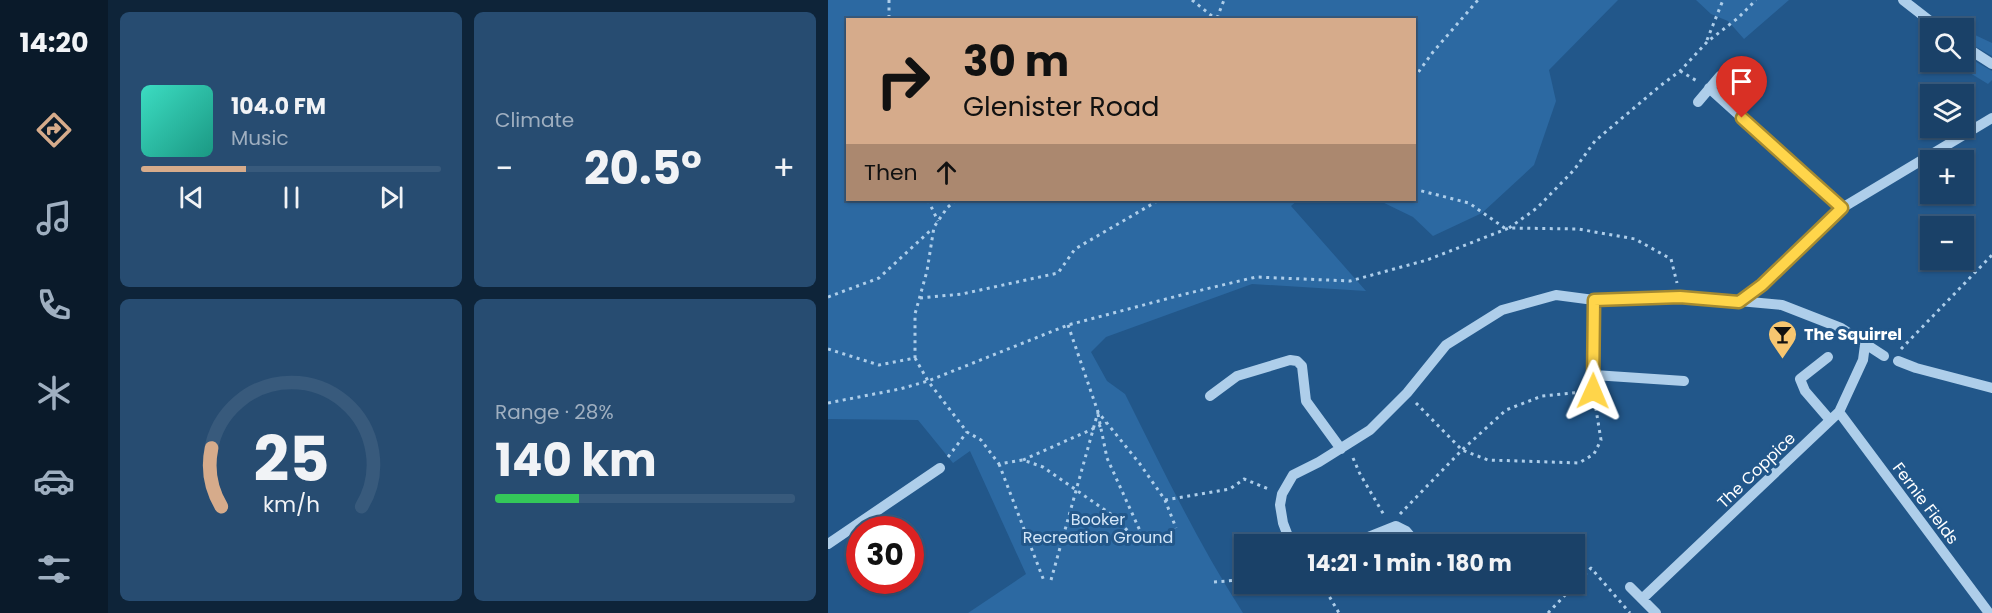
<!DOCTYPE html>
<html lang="en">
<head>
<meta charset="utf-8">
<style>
	:root { --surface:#1a4168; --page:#274c71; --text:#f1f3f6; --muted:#9fafc0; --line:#385a7c; --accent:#d6ab8b }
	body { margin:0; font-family:Poppins,sans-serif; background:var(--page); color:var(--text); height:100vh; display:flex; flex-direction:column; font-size:22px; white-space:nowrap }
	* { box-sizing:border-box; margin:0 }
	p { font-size:20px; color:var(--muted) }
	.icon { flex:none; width:33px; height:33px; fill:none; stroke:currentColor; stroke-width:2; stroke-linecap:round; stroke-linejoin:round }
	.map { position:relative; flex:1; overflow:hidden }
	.drawer { display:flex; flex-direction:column; gap:12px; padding:12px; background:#0e2439; width:720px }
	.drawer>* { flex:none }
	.hud { position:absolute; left:18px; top:18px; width:570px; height:183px; border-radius:0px; box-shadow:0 2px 4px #0004,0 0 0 2px var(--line); background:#d6ab8b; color:#111; overflow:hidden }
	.buttons { position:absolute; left:1092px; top:18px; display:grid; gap:12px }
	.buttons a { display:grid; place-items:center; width:54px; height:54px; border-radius:0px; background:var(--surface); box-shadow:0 2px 4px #0004,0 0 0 2px var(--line); font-size:30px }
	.speed { position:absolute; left:18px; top:516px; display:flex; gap:12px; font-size:30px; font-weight:700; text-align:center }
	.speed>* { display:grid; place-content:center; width:78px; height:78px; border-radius:50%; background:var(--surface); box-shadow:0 2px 4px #0004,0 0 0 2px var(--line); line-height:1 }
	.speed .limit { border:9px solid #d22; background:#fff; color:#111 }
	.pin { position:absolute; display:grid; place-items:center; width:51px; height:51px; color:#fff; margin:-62px -26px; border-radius:50% 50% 50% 0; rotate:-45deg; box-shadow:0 0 6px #0007 }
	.pin .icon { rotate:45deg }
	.me { position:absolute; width:66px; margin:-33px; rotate:1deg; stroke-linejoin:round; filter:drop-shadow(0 0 4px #0008) }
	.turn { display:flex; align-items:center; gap:21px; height:126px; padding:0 18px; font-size:27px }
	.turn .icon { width:78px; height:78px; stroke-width:2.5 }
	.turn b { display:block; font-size:42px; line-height:51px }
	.then { display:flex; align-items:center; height:57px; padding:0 18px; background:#0003; gap:12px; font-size:22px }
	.big { font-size:45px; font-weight:700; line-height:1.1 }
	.drawer .tile { flex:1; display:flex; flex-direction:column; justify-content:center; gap:9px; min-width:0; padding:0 21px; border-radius:9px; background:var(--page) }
	.drawer .dial { align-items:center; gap:0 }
	.dial svg { height:156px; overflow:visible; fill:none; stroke:var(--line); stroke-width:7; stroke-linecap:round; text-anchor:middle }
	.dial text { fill:var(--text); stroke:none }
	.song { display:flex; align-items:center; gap:18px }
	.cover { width:72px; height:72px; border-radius:9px; background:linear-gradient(135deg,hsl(170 70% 55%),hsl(170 70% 35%)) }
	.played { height:6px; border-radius:3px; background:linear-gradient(90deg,var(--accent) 35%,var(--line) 35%) }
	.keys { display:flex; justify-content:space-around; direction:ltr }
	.heat { display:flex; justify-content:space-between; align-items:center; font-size:33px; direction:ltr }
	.charge { height:9px; border-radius:4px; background:linear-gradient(90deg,#34c759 28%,var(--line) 0) }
	.drawer .tiles { flex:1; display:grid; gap:12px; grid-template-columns:repeat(2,1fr) }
	.trip { position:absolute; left:406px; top:534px; width:351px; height:60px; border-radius:0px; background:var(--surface); box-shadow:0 2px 4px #0004,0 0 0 2px var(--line); font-weight:700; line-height:60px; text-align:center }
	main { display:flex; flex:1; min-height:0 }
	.tabs { display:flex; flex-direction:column; width:108px; justify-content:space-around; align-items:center; background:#0a1a2a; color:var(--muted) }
	.tabs .icon { width:42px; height:42px }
	.tabs .active { color:var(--accent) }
	.tabs b { font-size:27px; color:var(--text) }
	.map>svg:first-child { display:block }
</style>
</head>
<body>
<main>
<nav class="tabs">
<b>14:20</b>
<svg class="icon active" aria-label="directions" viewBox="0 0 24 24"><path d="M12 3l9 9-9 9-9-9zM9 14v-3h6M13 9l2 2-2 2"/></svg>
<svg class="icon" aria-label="music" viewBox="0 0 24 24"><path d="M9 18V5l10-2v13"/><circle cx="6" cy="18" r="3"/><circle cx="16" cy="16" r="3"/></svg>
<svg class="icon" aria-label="phone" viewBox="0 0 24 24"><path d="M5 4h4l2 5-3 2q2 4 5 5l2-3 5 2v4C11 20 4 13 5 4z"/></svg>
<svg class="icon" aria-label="climate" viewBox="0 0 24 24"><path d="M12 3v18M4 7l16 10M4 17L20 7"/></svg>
<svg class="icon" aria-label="car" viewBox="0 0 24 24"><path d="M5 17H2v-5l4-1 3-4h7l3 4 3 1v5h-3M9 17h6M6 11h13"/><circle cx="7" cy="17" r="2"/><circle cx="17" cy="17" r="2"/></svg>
<svg class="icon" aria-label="filters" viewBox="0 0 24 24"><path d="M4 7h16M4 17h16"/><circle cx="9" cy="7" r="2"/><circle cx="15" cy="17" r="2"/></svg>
</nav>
<section class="drawer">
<div class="tiles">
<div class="tile">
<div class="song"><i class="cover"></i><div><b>104.0 FM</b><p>Music</p></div></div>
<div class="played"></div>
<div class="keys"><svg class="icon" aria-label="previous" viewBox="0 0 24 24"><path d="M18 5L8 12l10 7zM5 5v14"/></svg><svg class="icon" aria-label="pause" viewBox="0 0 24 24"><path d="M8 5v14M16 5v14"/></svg><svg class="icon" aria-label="next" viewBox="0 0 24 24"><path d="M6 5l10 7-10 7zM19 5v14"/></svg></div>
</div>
<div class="tile"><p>Climate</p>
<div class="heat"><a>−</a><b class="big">20.5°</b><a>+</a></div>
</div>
<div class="tile dial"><svg viewBox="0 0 100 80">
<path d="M14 69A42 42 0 1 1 86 69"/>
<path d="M14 69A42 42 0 0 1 9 39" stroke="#d6ab8b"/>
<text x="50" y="56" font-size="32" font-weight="700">25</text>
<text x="50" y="72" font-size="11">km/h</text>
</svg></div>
<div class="tile"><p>Range · 28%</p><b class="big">140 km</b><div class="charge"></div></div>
</div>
</section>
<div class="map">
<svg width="1164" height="613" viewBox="0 0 1164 613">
	<rect width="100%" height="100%" fill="#22578a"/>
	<path fill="#2c69a2" d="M 0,0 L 790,0 L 721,70 L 728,101 L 706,165 L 654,213 L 605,236 L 585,217 L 550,200 L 586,200 L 586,20 L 20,20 L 20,200 L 470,200 L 463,206 L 538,291 L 424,284 L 278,337 L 263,352 L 279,381 L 297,394 C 334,468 370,543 415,613 L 140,613 L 198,574 L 142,451 L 125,463 L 90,420 L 0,419 Z
		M 868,0 L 961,0 L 916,39 L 900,21 L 883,14 Z
		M 1128,20 L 1147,35 L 1164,43 L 1164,56 L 1136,40 L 1136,28 L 1123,28 Z
		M 1136,55 L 1164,71 L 1164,80 L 1160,84 L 1124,62 L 1136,62 Z"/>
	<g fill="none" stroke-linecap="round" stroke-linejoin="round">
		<path stroke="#aeceea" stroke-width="3" stroke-dasharray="3 4.5" stroke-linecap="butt" d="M 61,0 L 61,20
			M 364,0 L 389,20
			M 389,18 L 396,0
			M 879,40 L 895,0
			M 852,71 L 869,81
			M 586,78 L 605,52 L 650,0
			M 586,189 L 641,203 L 678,229
			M 100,200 L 110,221
			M 681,228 L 709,208 L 746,170 L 767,141 L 832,86 L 852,71 L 879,42 L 910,18 L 928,0
			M 0,297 L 51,278 L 104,229
			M 92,298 L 134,294 L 230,273 L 247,249 L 331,200
			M 240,325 L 270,412 L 312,464 L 337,500 L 348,528
			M 0,349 L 51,365 L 87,358 L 87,314 L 99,271 L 106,227 L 119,208 L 128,200
			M 1073,349 L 1164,255
			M 87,358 L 100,381 L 139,432 L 153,440 L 171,464 L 195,460 L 215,467 L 287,517 L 307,539
			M 0,403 L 72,389 L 100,381 L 240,325 L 357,294 L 428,277 L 522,281 L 599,260 L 681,228 L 750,229 L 807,239 L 843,259 L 849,283
			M 588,403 L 634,450 L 660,460 L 751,463 L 766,454 L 773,440 L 767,403
			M 270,414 L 279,458 L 313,533
			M 120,457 L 139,432
			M 525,458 L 532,474 L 556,515
			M 195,460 L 278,423
			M 171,464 L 216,581
			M 337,500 L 402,489 L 416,479 L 443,490
			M 572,514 L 634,450 L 678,410 L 714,396 L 754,392
			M 223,580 L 270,412
			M 386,582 L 411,580
			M 494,584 L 511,613
			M 720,613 L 763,568 L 802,613"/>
		<path stroke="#aeceea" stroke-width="10" d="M 1075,0 L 1111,28
			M 1136,46 L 1164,64
			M 881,88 L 1014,208
			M 870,102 L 892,76
			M 911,301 L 954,305 L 1013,328 L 1056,356
			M 1000,357 L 972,379 L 977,391 L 1002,420
			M 1070,361 L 1088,368 L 1164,388
			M 766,375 L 856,381
			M 766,391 L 766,300
			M 382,396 L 409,376 L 462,360 L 469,361 L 474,366 L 478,401 L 513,449
			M 1011,412 L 1161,613
			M 0,544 L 112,468
			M 463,544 L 455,523 L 452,505 L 454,494 L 465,475 L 491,462 L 542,430 L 579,393 L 618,345 L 674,310 L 728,295 L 766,300 L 852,297 L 911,301 L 934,285 L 1014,208 L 1164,118
			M 523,544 L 568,526 L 578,531 L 589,544
			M 423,584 L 427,590 L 441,584
			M 802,587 L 828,613
			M 814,599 L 1011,412 L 1035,360 L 1037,345"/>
	</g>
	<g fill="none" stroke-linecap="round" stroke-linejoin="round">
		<defs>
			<path id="route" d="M 765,391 L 766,300 L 852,297 L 911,302 L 934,285 L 1014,208 L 914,118"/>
		</defs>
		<use href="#route" stroke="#a68a30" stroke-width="15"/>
		<use href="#route" stroke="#ffd54a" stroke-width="10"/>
	</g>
	<defs>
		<symbol id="bar-pin" viewBox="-11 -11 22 30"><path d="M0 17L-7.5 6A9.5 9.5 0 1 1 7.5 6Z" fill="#f7c670" stroke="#22578a"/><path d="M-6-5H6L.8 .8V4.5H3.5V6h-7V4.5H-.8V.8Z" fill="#111"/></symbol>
	</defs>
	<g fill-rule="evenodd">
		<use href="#bar-pin" x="938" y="318" width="33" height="45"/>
	</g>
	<g text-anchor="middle" stroke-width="6" stroke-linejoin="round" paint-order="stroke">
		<g font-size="16" font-weight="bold" fill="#fff" stroke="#22578a" text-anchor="start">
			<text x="976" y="340">The Squirrel</text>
		</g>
		<g font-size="16" fill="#fff" stroke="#22578a">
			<text transform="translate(928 470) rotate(-44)" y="6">The Coppice</text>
			<text transform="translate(1098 503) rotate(53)" y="6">Fernie Fields</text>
		</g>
		<g font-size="16" fill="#d3e6f8" stroke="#22578a">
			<text x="270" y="525">Booker<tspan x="270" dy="18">Recreation Ground</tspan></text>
		</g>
	</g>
</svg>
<div class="buttons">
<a><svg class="icon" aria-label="search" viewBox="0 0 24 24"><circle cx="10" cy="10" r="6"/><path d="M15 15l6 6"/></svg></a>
<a><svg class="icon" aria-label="layers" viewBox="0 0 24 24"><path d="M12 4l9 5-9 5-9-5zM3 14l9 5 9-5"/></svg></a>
<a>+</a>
<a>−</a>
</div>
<div class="speed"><div class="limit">30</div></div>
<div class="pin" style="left:914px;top:118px;background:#d93025"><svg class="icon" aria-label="arrive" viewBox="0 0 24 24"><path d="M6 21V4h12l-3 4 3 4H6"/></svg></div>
<svg class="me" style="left:765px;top:391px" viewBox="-20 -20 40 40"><path d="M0-17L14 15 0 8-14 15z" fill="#ffd54a" stroke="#fff" stroke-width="4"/></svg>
<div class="trip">14:21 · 1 min · 180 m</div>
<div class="hud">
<div class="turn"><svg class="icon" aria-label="right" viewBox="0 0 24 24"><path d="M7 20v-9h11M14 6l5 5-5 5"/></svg><div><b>30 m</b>Glenister Road</div></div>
<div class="then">Then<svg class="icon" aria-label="ahead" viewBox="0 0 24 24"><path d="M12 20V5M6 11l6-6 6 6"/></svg></div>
</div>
</div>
</main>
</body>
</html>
